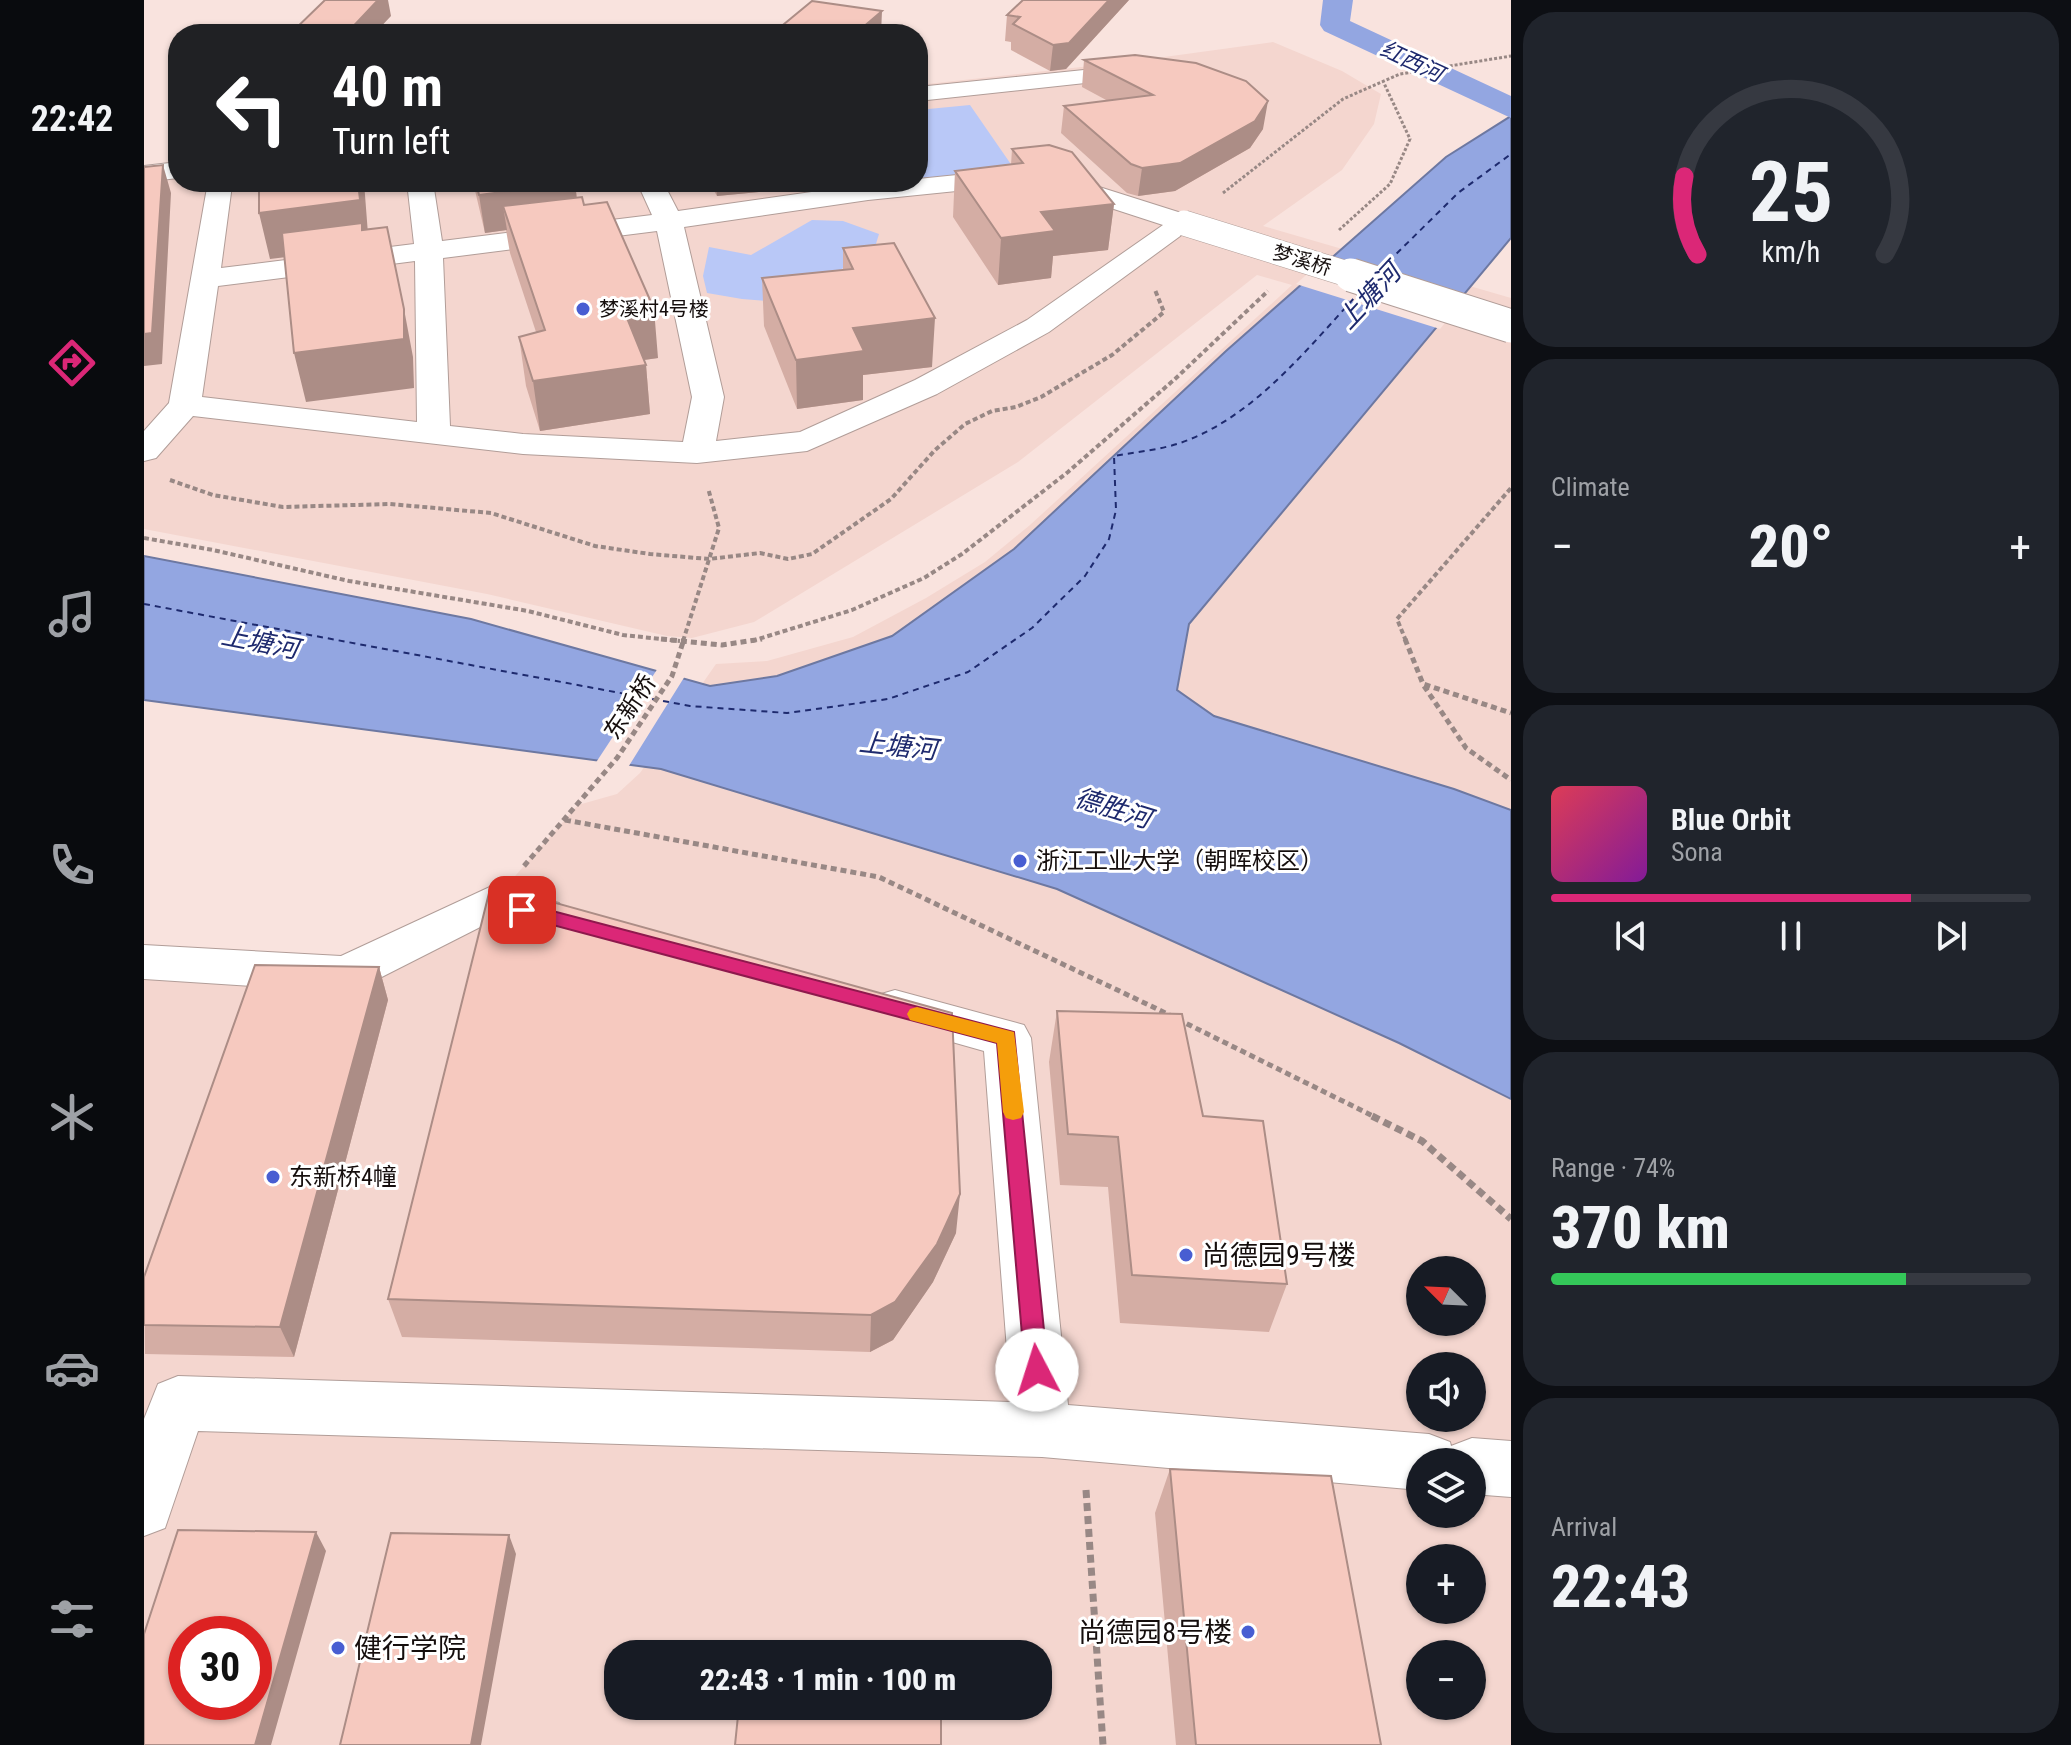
<!DOCTYPE html>
<html lang="en">
<head>
<meta charset="utf-8">
<style>
	:root { --surface:#171b24; --page:#20242c; --text:#f1f3f6; --muted:#9ea1a6; --line:#363941; --accent:#db2777 }
	body { margin:0; font-family:"Roboto Condensed","Noto Sans SC",sans-serif; background:var(--page); color:var(--text); height:100vh; display:flex; flex-direction:column; font-size:30px; white-space:nowrap }
	* { box-sizing:border-box; margin:0 }
	p { font-size:26px; color:var(--muted) }
	.icon { flex:none; width:44px; height:44px; fill:none; stroke:currentColor; stroke-width:2; stroke-linecap:round; stroke-linejoin:round }
	.map { position:relative; flex:1; overflow:hidden }
	.panel { display:flex; flex-direction:column; gap:12px; padding:12px; background:#0d0f14; width:560px }
	.panel>* { flex:none }
	.top-card { position:absolute; left:24px; top:24px; width:760px; height:168px; border-radius:32px; box-shadow:0 2px 6px #0004; background:#202124; color:#fff; overflow:hidden }
	.needle { width:52px; rotate:294deg }
	.controls { position:absolute; left:1262px; top:1256px; display:grid; gap:16px }
	.controls a { display:grid; place-items:center; width:80px; height:80px; border-radius:50%; background:var(--surface); box-shadow:0 2px 6px #0004; font-size:40px }
	.speed { position:absolute; left:24px; top:1616px; display:flex; gap:16px; font-size:40px; font-weight:700; text-align:center }
	.speed>* { display:grid; place-content:center; width:104px; height:104px; border-radius:50%; background:var(--surface); box-shadow:0 2px 6px #0004; line-height:1 }
	.speed .limit { border:12px solid #d22; background:#fff; color:#111 }
	.pin { position:absolute; display:grid; place-items:center; width:68px; height:68px; color:#fff; margin:-34px; border-radius:16px; box-shadow:0 4px 12px #0006 }
	.me { position:absolute; width:88px; margin:-44px; rotate:355deg; stroke-linejoin:round; filter:drop-shadow(0 0 6px #0008) }
	.turn { display:flex; align-items:center; gap:28px; height:168px; padding:0 32px; font-size:36px }
	.turn .icon { width:104px; height:104px; stroke-width:2.5 }
	.turn b { display:block; font-size:56px; line-height:68px }
	.big { font-size:60px; font-weight:800; line-height:1.1 }
	.panel .widget { flex:1; display:flex; flex-direction:column; justify-content:center; gap:12px; min-width:0; padding:0 28px; border-radius:32px; background:var(--page) }
	.panel .dial { align-items:center; gap:0 }
	.dial svg { height:208px; overflow:visible; fill:none; stroke:var(--line); stroke-width:7; stroke-linecap:round; text-anchor:middle }
	.dial text { fill:var(--text); stroke:none }
	.song { display:flex; align-items:center; gap:24px }
	.cover { width:96px; height:96px; border-radius:12px; background:linear-gradient(135deg,hsl(350 70% 55%),hsl(290 70% 35%)) }
	.played { height:8px; border-radius:4px; background:linear-gradient(90deg,var(--accent) 75%,var(--line) 75%) }
	.keys { display:flex; justify-content:space-around; direction:ltr }
	.heat { display:flex; justify-content:space-between; align-items:center; font-size:44px; direction:ltr }
	.charge { height:12px; border-radius:6px; background:linear-gradient(90deg,#34c759 74%,var(--line) 0) }
	.trip { position:absolute; left:460px; top:1640px; width:448px; height:80px; border-radius:32px; background:var(--surface); box-shadow:0 2px 6px #0004; font-weight:800; line-height:80px; text-align:center }
	main { display:flex; flex:1; min-height:0 }
	.tabs { display:flex; flex-direction:column; width:144px; justify-content:space-around; align-items:center; background:#090b0e; color:var(--muted) }
	.tabs .icon { width:56px; height:56px }
	.tabs .current { color:var(--accent) }
	.tabs b { font-size:36px; color:var(--text) }
	.map>svg:first-child { display:block }
</style>
</head>
<body>
<main>
<nav class="tabs">
<b>22:42</b>
<svg class="icon current" aria-label="directions" viewBox="0 0 24 24"><path d="M12 3l9 9-9 9-9-9zM9 14v-3h6M13 9l2 2-2 2"/></svg>
<svg class="icon" aria-label="music" viewBox="0 0 24 24"><path d="M9 18V5l10-2v13"/><circle cx="6" cy="18" r="3"/><circle cx="16" cy="16" r="3"/></svg>
<svg class="icon" aria-label="phone" viewBox="0 0 24 24"><path d="M5 4h4l2 5-3 2q2 4 5 5l2-3 5 2v4C11 20 4 13 5 4z"/></svg>
<svg class="icon" aria-label="climate" viewBox="0 0 24 24"><path d="M12 3v18M4 7l16 10M4 17L20 7"/></svg>
<svg class="icon" aria-label="car" viewBox="0 0 24 24"><path d="M5 17H2v-5l4-1 3-4h7l3 4 3 1v5h-3M9 17h6M6 11h13"/><circle cx="7" cy="17" r="2"/><circle cx="17" cy="17" r="2"/></svg>
<svg class="icon" aria-label="filters" viewBox="0 0 24 24"><path d="M4 7h16M4 17h16"/><circle cx="9" cy="7" r="2"/><circle cx="15" cy="17" r="2"/></svg>
</nav>
<div class="map">
<svg width="1367" height="1745" viewBox="0 0 1367 1745">
	<rect width="100%" height="100%" fill="#f9e3de"/>
	<path fill="#f4d6cf" fill-rule="evenodd" d="M 1129,42 L 1198,71 L 1237,94 L 1230,124 L 1198,170 L 1119,226 L 1367,298 L 1367,1745 L 0,1745 L 0,953 L 202,974 L 348,902 L 434,805 L 473,794 L 496,773 L 572,664 L 623,661 L 709,637 L 782,598 L 841,562 L 886,525 L 1148,285 L 1113,275 L 874,462 L 610,622 L 548,638 L 523,636 L 343,594 L 0,529 L 0,169 L 34,166 L 34,182 L 774,182 L 774,85 L 991,61 ZM 1276,1270 L 1328,1270 L 1328,1322 L 1276,1322 ZM 1276,1366 L 1328,1366 L 1328,1418 L 1276,1418 ZM 1276,1462 L 1328,1462 L 1328,1514 L 1276,1514 ZM 1276,1558 L 1328,1558 L 1328,1610 L 1276,1610 ZM 42,1634 L 110,1634 L 110,1702 L 42,1702 ZM 474,1654 L 894,1654 L 894,1706 L 474,1706 ZM 1276,1654 L 1328,1654 L 1328,1706 L 1276,1706 Z"/>
	<path fill="#b9c8f7" d="M 826,105 L 873,173 L 705,189 L 701,182 L 774,182 L 774,110 Z
		M 668,220 L 699,221 L 735,234 L 731,247 L 646,303 L 598,299 L 563,293 L 559,276 L 565,247 L 607,255 Z"/>
	<path fill="#93a6e1" stroke="#6d78a1" stroke-width="2" d="M 1367,116 L 1367,238 L 1045,624 L 1033,690 L 1070,716 L 1310,789 L 1367,810 L 1367,1099 L 1255,1043 L 913,889 L 517,769 L 0,700 L 0,556 L 327,619 L 566,686 L 633,676 L 748,636 L 870,549 L 1082,351 L 1302,157 Z"/>
	<path fill="#f9e3de" d="M 1179,260 L 1318,302 L 1296,329 L 1152,284 Z
		M 514,668 L 541,676 L 483,769 L 451,764 Z"/>
	<g fill="none" stroke-linecap="round" stroke-linejoin="round">
		<path fill="#93a6e1" fill-rule="evenodd" d="M 1179,0 L 1209,0 L 1206,21 L 1367,96 L 1367,118 L 1180,31 L 1176,25 Z"/>
		<path stroke="#1e2a6e" stroke-width="2" stroke-dasharray="6 5" stroke-linecap="butt" d="M 1237,269 L 1314,193 L 1367,154
			M 0,604 L 546,706 L 643,713 L 744,699 L 824,672 L 888,628 L 941,576 L 965,539 L 972,510 L 970,456 C 992,452 1015,450 1036,443 C 1109,418 1163,349 1213,295"/>
		<defs>
			<path id="street" d="M 998,64 L 1006,66 L 1010,71 L 1006,76 L 774,101 L 774,87 Z
				M 34,162 L 34,178 L 0,182 L 0,166 Z
				M 892,167 L 1050,217 L 1054,223 L 905,332 L 793,394 L 663,451 L 553,463 L 379,454 L 49,416 L 12,458 L 0,461 L 0,431 L 25,403 L 64,182 L 86,182 L 88,185 L 77,268 L 270,244 L 263,182 L 289,182 L 298,241 L 508,215 L 493,182 L 519,182 L 534,211 L 724,184 L 774,182 L 774,179 ZM 890,183 L 1019,225 L 883,320 L 771,380 L 656,432 L 572,441 L 580,397 L 540,227 L 724,200 ZM 513,231 L 548,397 L 539,442 L 379,434 L 306,426 L 299,258 ZM 271,261 L 273,422 L 58,397 L 74,286 Z
				M 348,886 L 415,903 L 422,915 L 415,927 L 399,932 L 352,919 L 218,987 L 202,992 L 0,979 L 0,945 L 197,956 Z
				M 751,990 L 880,1025 L 887,1038 L 924,1405 L 1285,1434 L 1306,1442 L 1307,1446 L 1328,1438 L 1367,1441 L 1367,1497 L 1328,1494 L 1328,1462 L 1276,1462 L 1276,1490 L 898,1457 L 54,1431 L 21,1528 L 0,1536 L 0,1419 L 14,1384 L 34,1376 L 867,1402 L 840,1051 L 734,1021 L 727,1008 L 734,995 Z"/>
		</defs>
		<use href="#street" stroke="#b19d98" stroke-width="2"/>
		<path stroke="#988885" stroke-width="3" stroke-dasharray="3 2" stroke-linecap="butt" d="M 1079,193 L 1199,99 L 1256,74 L 1367,56
			M 1195,230 L 1246,184 L 1266,139 L 1239,81"/>
		<path stroke="#988885" stroke-width="4" stroke-dasharray="5 3" stroke-linecap="butt" d="M 26,480 L 69,495 L 139,507 L 246,504 L 347,513 L 451,546 L 506,554 L 565,559 L 616,553 L 644,559 L 668,554 L 747,499 L 791,450 L 821,424 L 848,411 L 872,407 L 897,397 L 968,355 L 1020,312 L 1011,290
			M 0,538 L 69,550 L 205,581 L 384,611 L 479,635 L 536,641
			M 539,641 L 575,528 L 564,488
			M 608,641 L 708,610 L 780,578 L 818,554 L 924,472 L 1031,379 L 1124,291
			M 1262,641 L 1253,619 L 1367,488"/>
		<path stroke="#988885" stroke-width="5" stroke-dasharray="6 4" stroke-linecap="butt" d="M 517,639 L 578,645 L 618,639
			M 1261,639 L 1279,684 L 1367,713
			M 1280,686 L 1322,748 L 1367,780
			M 421,820 L 735,877 L 1007,1006 L 1233,1118
			M 380,866 L 473,758 L 528,676 L 540,639"/>
		<path stroke="#988885" stroke-width="7" stroke-dasharray="8 5" stroke-linecap="butt" d="M 1228,1116 L 1278,1141 L 1367,1219
			M 942,1490 L 959,1745"/>
		<use href="#street" fill="#fff" fill-rule="evenodd"/>
		<defs>
			<path id="street-bridge-far1" d="M 1040,223 L 1213,277"/>
			<path id="street-bridge" d="M 1207,275 L 1367,326"/>
		</defs>
		<use href="#street-bridge-far1" stroke="#b19d98" stroke-width="26" stroke-linecap="butt"/>
		<use href="#street-bridge" stroke="#b19d98" stroke-width="35" stroke-linecap="butt"/>
		<use href="#street-bridge-far1" stroke="#fff" stroke-width="25"/>
		<use href="#street-bridge" stroke="#fff" stroke-width="33"/>
	</g>
	<path fill="#d4ada4" d="M 985,0 L 922,69 L 906,71 L 867,50 L 867,42 L 861,41 L 863,15 Z
		M 940,60 L 1119,129 L 1106,148 L 1031,191 L 994,196 L 983,193 L 917,133 L 920,106 L 964,101 L 938,87 Z
		M 868,149 L 970,204 L 964,250 L 909,256 L 907,278 L 854,285 L 809,217 L 811,171 L 867,165 Z
		M 329,182 L 431,182 L 433,198 L 440,205 L 514,358 L 500,360 L 502,365 L 506,414 L 396,431 L 382,386 L 375,337 L 392,332 L 366,253 L 362,230 L 341,233 Z
		M 565,182 L 685,182 L 685,185 L 573,196 Z
		M 699,248 L 788,367 L 719,375 L 719,400 L 653,409 L 620,326 L 618,278 L 699,270 Z
		M 235,967 L 244,1000 L 150,1357 L 1,1354 L 0,1277 Z
		M 913,1011 L 1059,1116 L 1143,1284 L 1125,1332 L 976,1323 L 964,1187 L 916,1185 L 905,1062 Z
		M 812,1233 L 789,1282 L 749,1340 L 726,1352 L 258,1337 L 244,1299 Z
		M 1026,1469 L 1237,1745 L 1032,1745 L 1011,1513 Z"/>
	<path fill="#ac8d86" d="M 234,0 L 244,0 L 247,16 L 230,34 L 202,34 Z
		M 965,0 L 985,0 L 922,69 L 906,71 L 909,45 Z
		M 738,11 L 737,34 L 711,34 Z
		M 1124,101 L 1119,129 L 1106,148 L 1031,191 L 994,196 L 998,168 Z
		M 19,165 L 27,193 L 18,364 L 0,366 L 0,334 Z
		M 214,182 L 220,182 L 225,247 L 126,259 L 115,213 Z
		M 572,182 L 685,182 L 685,185 L 573,196 Z
		M 431,183 L 435,221 L 359,206 L 363,230 L 341,233 L 335,195 Z
		M 970,204 L 964,250 L 909,256 L 907,278 L 854,285 L 857,238 L 897,212 Z
		M 260,309 L 269,357 L 270,388 L 162,402 L 150,353 Z
		M 510,309 L 514,358 L 485,362 L 481,313 Z
		M 791,318 L 788,367 L 719,375 L 719,400 L 653,409 L 652,360 L 709,328 Z
		M 502,365 L 506,414 L 396,431 L 389,381 Z
		M 235,967 L 244,1000 L 150,1357 L 136,1327 Z
		M 816,1194 L 812,1233 L 789,1282 L 749,1340 L 726,1352 L 727,1315 Z
		M 172,1532 L 182,1551 L 127,1745 L 111,1745 Z
		M 365,1535 L 372,1554 L 337,1745 L 327,1745 Z"/>
	<path fill="#f6c9bf" stroke="#ac8d86" stroke-width="2" fill-rule="evenodd" d="M 181,0 L 234,0 L 202,34 L 146,34 Z
		M 879,0 L 965,0 L 925,43 L 909,45 L 869,24 L 876,17 L 863,15 Z
		M 668,1 L 738,11 L 711,34 L 628,34 Z
		M 991,55 L 1052,63 L 1102,81 L 1124,101 L 1111,121 L 1036,163 L 998,168 L 987,164 L 920,106 L 1009,95 L 940,60 Z
		M 905,145 L 928,152 L 970,204 L 897,212 L 911,231 L 857,238 L 811,171 L 879,163 L 868,149 Z
		M 19,165 L 8,333 L 0,334 L 0,167 Z
		M 115,182 L 214,182 L 216,200 L 115,213 Z
		M 332,182 L 431,182 L 431,183 L 335,195 Z
		M 438,197 L 440,205 L 463,202 L 510,309 L 481,313 L 502,365 L 389,381 L 375,337 L 401,330 L 359,206 Z
		M 218,223 L 218,230 L 243,227 L 260,309 L 260,339 L 150,353 L 138,233 Z
		M 750,243 L 791,318 L 709,328 L 720,351 L 652,360 L 618,278 L 709,269 L 699,248 Z
		M 347,885 L 808,1013 L 816,1194 L 793,1244 L 751,1302 L 727,1315 L 244,1299 Z
		M 111,965 L 235,967 L 136,1327 L 0,1325 L 0,1277 Z
		M 913,1011 L 1038,1014 L 1059,1116 L 1119,1121 L 1143,1284 L 988,1275 L 974,1137 L 924,1134 Z
		M 1026,1469 L 1187,1476 L 1237,1745 L 1052,1745 Z
		M 34,1530 L 172,1532 L 111,1745 L 0,1745 L 0,1634 ZM 42,1634 L 110,1634 L 110,1702 L 42,1702 Z
		M 247,1533 L 365,1535 L 327,1745 L 196,1745 Z
		M 595,1706 L 797,1706 L 797,1745 L 591,1745 Z"/>
	<path fill="#db2777" stroke="#8e194d" stroke-width="2" d="M 378,903 L 870,1032 L 904,1370 L 901,1377 L 893,1381 L 885,1377 L 881,1370 L 853,1043 L 371,915 L 369,910 L 371,905 Z"/>
	<path fill="#f59e0b" d="M 773,1007 L 870,1032 L 880,1112 L 877,1118 L 869,1120 L 862,1118 L 859,1112 L 853,1043 L 766,1020 L 763,1014 L 766,1009 Z"/>
	<g fill="#485ed2" stroke="#fff" stroke-width="3">
		<circle cx="439" cy="309" r="8"/>
		<circle cx="876" cy="861" r="8"/>
		<circle cx="129" cy="1177" r="8"/>
		<circle cx="1042" cy="1255" r="8"/>
		<circle cx="1104" cy="1632" r="8"/>
		<circle cx="194" cy="1648" r="8"/>
	</g>
	<g text-anchor="middle" stroke-width="6" stroke-linejoin="round" paint-order="stroke">
		<g font-size="20" fill="#150e0d" stroke="#fff">
			<text transform="translate(1158 260) rotate(17)" y="7">梦溪桥</text>
		</g>
		<g font-size="20" fill="#150e0d" stroke="#fff" text-anchor="start">
			<text x="455" y="316">梦溪村4号楼</text>
		</g>
		<g font-size="22" font-style="italic" fill="#1e2a6e" stroke="#fff">
			<text transform="translate(1268 61) rotate(25)" y="8">红西河</text>
		</g>
		<g font-size="24" fill="#150e0d" stroke="#fff">
			<text transform="translate(486 707) rotate(-56)" y="8">东新桥</text>
		</g>
		<g font-size="24" fill="#150e0d" stroke="#fff" text-anchor="start">
			<text x="892" y="869">浙江工业大学（朝晖校区）</text>
			<text x="145" y="1185">东新桥4幢</text>
		</g>
		<g font-size="26" font-style="italic" fill="#1e2a6e" stroke="#fff">
			<text transform="translate(1225 296) rotate(-47)" y="9">上塘河</text>
			<text transform="translate(116 642) rotate(11)" y="9">上塘河</text>
			<text transform="translate(754 746) rotate(6)" y="9">上塘河</text>
			<text transform="translate(969 808) rotate(17)" y="9">德胜河</text>
		</g>
		<g font-size="28" fill="#150e0d" stroke="#fff" text-anchor="start">
			<text x="1058" y="1265">尚德园9号楼</text>
			<text x="1088" y="1642" text-anchor="end">尚德园8号楼</text>
			<text x="210" y="1658">健行学院</text>
		</g>
	</g>
</svg>
<div class="controls">
<a><svg class="needle" viewBox="-14 -14 28 28"><path d="M0-13l5 13h-10z" fill="#e53935"/><path d="M0 13l5-13h-10z" fill="#9ea1a6"/></svg></a>
<a><svg class="icon" aria-label="sound" viewBox="0 0 24 24"><path d="M4 9h4l5-4v14l-5-4H4zM17 9q2 3 0 6"/></svg></a>
<a><svg class="icon" aria-label="layers" viewBox="0 0 24 24"><path d="M12 4l9 5-9 5-9-5zM3 14l9 5 9-5"/></svg></a>
<a>+</a>
<a>−</a>
</div>
<div class="speed"><div class="limit">30</div></div>
<div class="pin" style="left:378px;top:910px;background:#d93025"><svg class="icon" aria-label="arrive" viewBox="0 0 24 24"><path d="M6 21V4h12l-3 4 3 4H6"/></svg></div>
<svg class="me" style="left:893px;top:1370px" viewBox="-20 -20 40 40"><circle r="19" fill="#fff"/><path d="M0-13L10 11 0 6-10 11z" fill="#db2777"/></svg>
<div class="trip">22:43 · 1 min · 100 m</div>
<div class="top-card">
<div class="turn"><svg class="icon" aria-label="left" viewBox="0 0 24 24"><path d="M17 20v-9H6M10 6l-5 5 5 5"/></svg><div><b>40 m</b>Turn left</div></div>
</div>
</div>
<section class="panel">
<div class="widget dial"><svg viewBox="0 0 100 80">
<path d="M14 69A42 42 0 1 1 86 69"/>
<path d="M14 69A42 42 0 0 1 9 39" stroke="#db2777"/>
<text x="50" y="56" font-size="32" font-weight="700">25</text>
<text x="50" y="72" font-size="11">km/h</text>
</svg></div>
<div class="widget"><p>Climate</p>
<div class="heat"><a>−</a><b class="big">20°</b><a>+</a></div>
</div>
<div class="widget">
<div class="song"><i class="cover"></i><div><b>Blue Orbit</b><p>Sona</p></div></div>
<div class="played"></div>
<div class="keys"><svg class="icon" aria-label="previous" viewBox="0 0 24 24"><path d="M18 5L8 12l10 7zM5 5v14"/></svg><svg class="icon" aria-label="pause" viewBox="0 0 24 24"><path d="M8 5v14M16 5v14"/></svg><svg class="icon" aria-label="next" viewBox="0 0 24 24"><path d="M6 5l10 7-10 7zM19 5v14"/></svg></div>
</div>
<div class="widget"><p>Range · 74%</p><b class="big">370 km</b><div class="charge"></div></div>
<div class="widget"><p>Arrival</p><b class="big">22:43</b></div>
</section>
</main>
</body>
</html>
